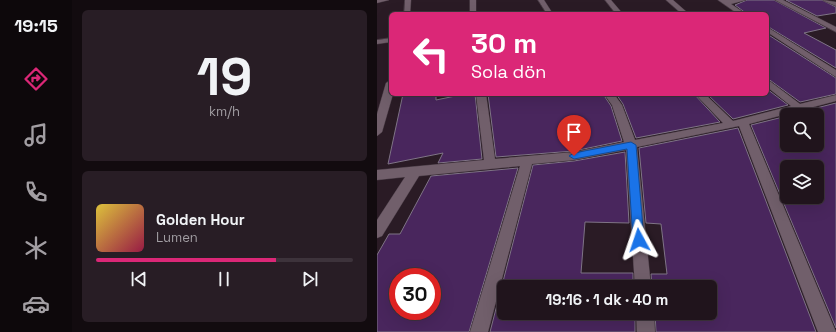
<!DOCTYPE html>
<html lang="tr">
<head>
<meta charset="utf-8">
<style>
	:root { --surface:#20141c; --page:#281d25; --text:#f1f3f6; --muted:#a29ea3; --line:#3d333b; --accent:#db2777 }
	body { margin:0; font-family:"Space Grotesk",sans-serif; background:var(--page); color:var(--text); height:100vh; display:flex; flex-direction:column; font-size:15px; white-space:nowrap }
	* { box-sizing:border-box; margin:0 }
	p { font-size:13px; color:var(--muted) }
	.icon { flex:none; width:22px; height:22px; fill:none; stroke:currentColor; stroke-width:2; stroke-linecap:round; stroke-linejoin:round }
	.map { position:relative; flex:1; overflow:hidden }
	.side { display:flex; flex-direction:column; gap:10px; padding:10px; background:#120b0f; width:305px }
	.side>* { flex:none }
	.top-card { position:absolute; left:12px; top:12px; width:380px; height:84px; border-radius:6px; box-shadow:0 4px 16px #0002,0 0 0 1px var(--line); background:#db2777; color:#fff; overflow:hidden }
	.tools { position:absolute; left:403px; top:108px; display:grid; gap:8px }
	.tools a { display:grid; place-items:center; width:44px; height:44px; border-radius:6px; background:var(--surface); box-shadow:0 4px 16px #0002,0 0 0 1px var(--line); font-size:20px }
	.speed { position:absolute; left:12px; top:268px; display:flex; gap:8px; font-size:20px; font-weight:700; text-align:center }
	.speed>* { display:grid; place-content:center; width:52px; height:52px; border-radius:50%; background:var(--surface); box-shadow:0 4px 16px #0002,0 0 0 1px var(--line); line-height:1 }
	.speed .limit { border:6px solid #d22; background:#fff; color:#111 }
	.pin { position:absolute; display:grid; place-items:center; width:34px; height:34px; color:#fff; margin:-41px -17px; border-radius:50% 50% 50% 0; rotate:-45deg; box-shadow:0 0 4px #0007 }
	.pin .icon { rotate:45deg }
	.me { position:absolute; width:44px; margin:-22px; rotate:355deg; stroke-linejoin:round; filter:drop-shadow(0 0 3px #0008) }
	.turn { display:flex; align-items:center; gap:14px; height:84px; padding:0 16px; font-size:18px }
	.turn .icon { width:52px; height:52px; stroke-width:2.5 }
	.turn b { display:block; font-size:28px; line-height:34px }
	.side .card { flex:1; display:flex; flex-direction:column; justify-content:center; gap:6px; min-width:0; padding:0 14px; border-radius:6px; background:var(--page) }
	.side .dial { align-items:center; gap:0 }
	.dial b { font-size:52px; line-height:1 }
	.song { display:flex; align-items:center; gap:12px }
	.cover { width:48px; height:48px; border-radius:6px; background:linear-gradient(135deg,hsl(50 70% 55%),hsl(340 70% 35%)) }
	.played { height:4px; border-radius:2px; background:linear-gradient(90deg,var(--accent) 70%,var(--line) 70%) }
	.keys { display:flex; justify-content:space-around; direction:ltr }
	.trip { position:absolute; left:120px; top:280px; width:220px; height:40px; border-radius:6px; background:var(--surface); box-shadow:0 4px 16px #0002,0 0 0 1px var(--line); font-weight:700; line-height:40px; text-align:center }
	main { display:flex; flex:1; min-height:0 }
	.tabs { display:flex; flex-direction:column; width:72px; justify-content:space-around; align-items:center; background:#0d080b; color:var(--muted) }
	.tabs .icon { width:28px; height:28px }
	.tabs .on { color:var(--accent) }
	.tabs b { font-size:18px; color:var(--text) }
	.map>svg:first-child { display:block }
</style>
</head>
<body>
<main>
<nav class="tabs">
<b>19:15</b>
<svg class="icon on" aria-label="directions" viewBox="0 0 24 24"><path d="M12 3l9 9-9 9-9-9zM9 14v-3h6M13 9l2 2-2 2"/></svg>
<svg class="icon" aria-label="music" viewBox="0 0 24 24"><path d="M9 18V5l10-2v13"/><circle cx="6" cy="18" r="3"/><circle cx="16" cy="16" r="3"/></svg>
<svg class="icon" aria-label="phone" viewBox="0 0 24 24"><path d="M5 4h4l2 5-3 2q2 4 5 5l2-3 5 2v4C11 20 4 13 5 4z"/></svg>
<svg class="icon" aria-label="climate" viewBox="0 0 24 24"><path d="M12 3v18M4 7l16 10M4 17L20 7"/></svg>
<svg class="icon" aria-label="car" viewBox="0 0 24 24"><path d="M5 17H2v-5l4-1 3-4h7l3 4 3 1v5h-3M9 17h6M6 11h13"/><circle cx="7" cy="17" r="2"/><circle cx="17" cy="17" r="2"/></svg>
</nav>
<section class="side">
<div class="card dial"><b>19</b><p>km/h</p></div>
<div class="card">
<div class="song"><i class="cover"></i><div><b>Golden Hour</b><p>Lumen</p></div></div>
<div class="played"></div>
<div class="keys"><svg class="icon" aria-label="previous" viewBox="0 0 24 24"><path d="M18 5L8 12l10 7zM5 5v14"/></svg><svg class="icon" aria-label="pause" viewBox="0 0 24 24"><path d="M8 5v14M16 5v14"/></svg><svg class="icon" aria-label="next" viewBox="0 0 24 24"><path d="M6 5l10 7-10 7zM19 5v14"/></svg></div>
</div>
</section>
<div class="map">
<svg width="459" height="332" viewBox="0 0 459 332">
	<rect width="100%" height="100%" fill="#2a1b25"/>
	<path fill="#49265d" stroke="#7f7486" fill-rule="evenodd" d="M 370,0 L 397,0 L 449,28 L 427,33 L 459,50 L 459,68 L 390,26 L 390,14 L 370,14 L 358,5 Z
		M 409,0 L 445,0 L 459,7 L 459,13 L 440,16 Z
		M 390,34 L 459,78 L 459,94 L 423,102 L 390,78 Z
		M 390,89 L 411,105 L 356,119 L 330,94 L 390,94 Z
		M 26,94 L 59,94 L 59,100 L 88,94 L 98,94 L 105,159 L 61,163 L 66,153 L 11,164 Z
		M 111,94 L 226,94 L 234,106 L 245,141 L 197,151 L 119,157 Z
		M 239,94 L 317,94 L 343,122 L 259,138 L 246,104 Z
		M 459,103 L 459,328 L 374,125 L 410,116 L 410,145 L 440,145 L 440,115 L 412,115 ZM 410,167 L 440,167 L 440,197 L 410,197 Z
		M 361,128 L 439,332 L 279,332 L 278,313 L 333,313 L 333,287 L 275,287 L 274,274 L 290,274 L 284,224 L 269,223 L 262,148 Z
		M 248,152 L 252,223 L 208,222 L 204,273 L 256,273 L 256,287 L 127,287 L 127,313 L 258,313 L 258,332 L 113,332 L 156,165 L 197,161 Z
		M 141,168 L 92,332 L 0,332 L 0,255 L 12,234 L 23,234 L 54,176 ZM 21,277 L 55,277 L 55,311 L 21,311 Z"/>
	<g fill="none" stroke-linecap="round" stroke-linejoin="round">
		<defs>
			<path id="street" d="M 0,0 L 12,0 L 0,3 Z
				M 28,0 L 34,0 L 33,14 L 27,14 Z
				M 93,0 L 99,0 L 99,14 L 93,14 Z
				M 161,0 L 167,0 L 176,14 L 170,14 Z
				M 228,0 L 234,0 L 246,14 L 239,14 Z
				M 289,0 L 296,0 L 312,14 L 305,14 Z
				M 341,0 L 369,0 L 354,4 L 369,14 L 361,14 Z
				M 398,0 L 406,0 L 459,27 L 459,32 Z
				M 446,0 L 459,2 L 459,6 L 447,1 Z
				M 390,27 L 459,70 L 459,77 L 390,32 Z
				M 14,38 L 14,42 L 0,44 L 0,40 Z
				M 390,79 L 423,104 L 459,95 L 459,101 L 372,124 L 459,332 L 441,332 L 362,126 L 260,147 L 274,287 L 258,287 L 249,150 L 197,160 L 155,164 L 111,332 L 93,332 L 143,166 L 42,176 L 5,236 L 0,238 L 0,220 L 28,177 L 0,180 L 0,170 L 107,160 L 99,94 L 109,94 L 118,159 L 197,152 L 247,142 L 235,105 L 227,94 L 237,94 L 245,105 L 258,140 L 346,123 L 318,94 L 328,94 L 356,121 L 414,106 L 390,87 Z
				M 14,80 L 14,94 L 16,94 L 5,132 L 0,136 L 0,114 L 9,83 Z
				M 259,313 L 277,313 L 278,332 L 260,332 Z"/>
		</defs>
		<use href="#street" stroke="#463942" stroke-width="1"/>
		<use href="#street" fill="#715f6b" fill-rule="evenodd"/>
	</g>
	<path fill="#1a73e8" stroke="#114b97" d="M 254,142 L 259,145 L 267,240 L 266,243 L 262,245 L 258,243 L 256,240 L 250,149 L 197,159 L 192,156 L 197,153 Z"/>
</svg>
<div class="tools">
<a><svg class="icon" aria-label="search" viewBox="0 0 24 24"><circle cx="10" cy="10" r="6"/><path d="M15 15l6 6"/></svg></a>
<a><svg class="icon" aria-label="layers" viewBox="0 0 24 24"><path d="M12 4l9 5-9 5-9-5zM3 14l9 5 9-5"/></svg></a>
</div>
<div class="speed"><div class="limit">30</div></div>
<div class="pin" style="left:197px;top:156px;background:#d93025"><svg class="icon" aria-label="arrive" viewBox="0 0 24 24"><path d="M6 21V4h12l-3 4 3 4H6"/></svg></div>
<svg class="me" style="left:262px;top:240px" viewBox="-20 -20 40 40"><path d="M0-17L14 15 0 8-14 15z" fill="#1a73e8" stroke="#fff" stroke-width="4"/></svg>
<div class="trip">19:16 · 1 dk · 40 m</div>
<div class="top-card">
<div class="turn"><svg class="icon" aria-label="left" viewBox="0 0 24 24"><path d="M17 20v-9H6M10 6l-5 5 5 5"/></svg><div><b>30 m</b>Sola dön</div></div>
</div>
</div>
</main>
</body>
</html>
